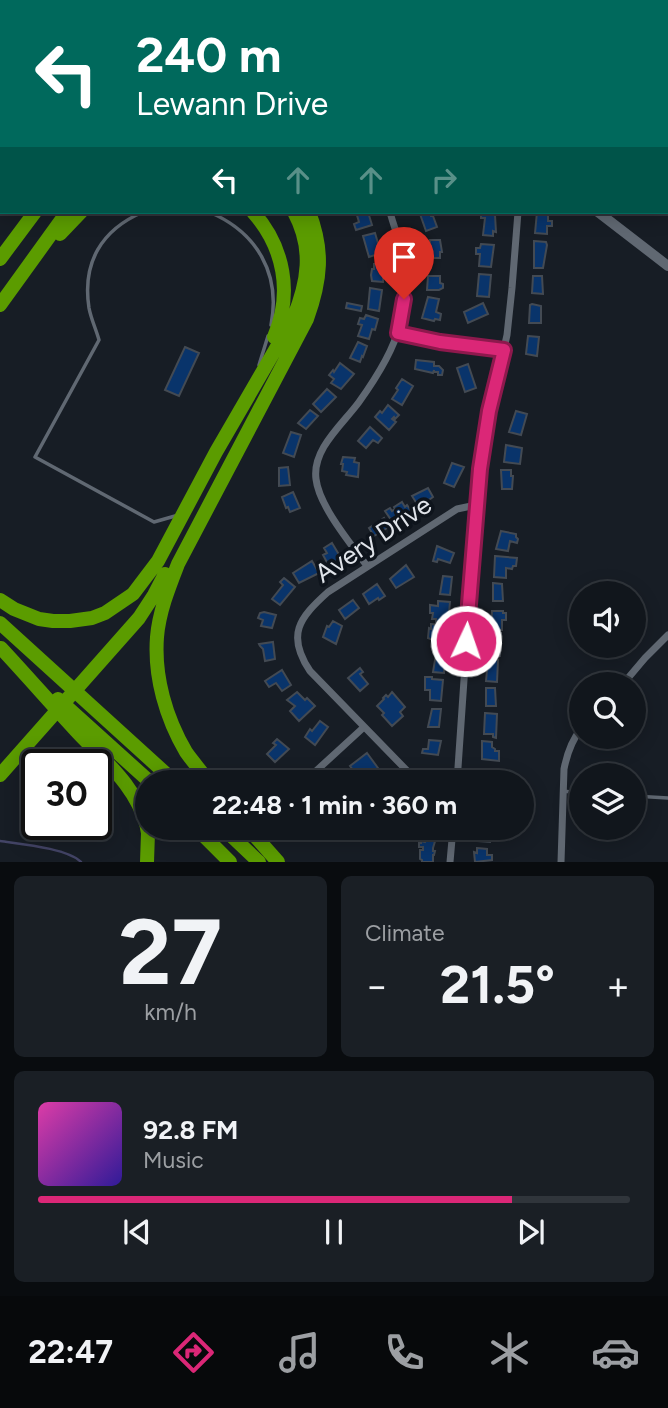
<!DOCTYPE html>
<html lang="en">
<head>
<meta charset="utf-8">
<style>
	:root { --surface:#11161c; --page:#1a1f25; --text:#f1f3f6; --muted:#9c9fa3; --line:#30353b; --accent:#db2777 }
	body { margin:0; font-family:Figtree,sans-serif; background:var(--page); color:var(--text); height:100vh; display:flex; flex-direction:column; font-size:26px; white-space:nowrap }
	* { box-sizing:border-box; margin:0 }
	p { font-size:23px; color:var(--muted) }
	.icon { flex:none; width:38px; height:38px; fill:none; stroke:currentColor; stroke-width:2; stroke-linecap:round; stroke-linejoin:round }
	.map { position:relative; height:862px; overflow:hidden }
	.sheet { display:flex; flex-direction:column; gap:14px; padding:14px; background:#090c0f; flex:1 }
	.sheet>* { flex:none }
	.top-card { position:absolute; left:0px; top:0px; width:668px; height:214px; box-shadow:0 4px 18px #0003,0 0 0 2px var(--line); background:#00695c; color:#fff; overflow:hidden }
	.buttons { position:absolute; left:569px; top:581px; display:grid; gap:14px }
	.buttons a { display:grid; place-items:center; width:77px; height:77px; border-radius:50%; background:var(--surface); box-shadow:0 4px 18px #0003,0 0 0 2px var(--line); font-size:35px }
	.speed { position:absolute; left:21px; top:749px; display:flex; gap:14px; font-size:35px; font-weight:700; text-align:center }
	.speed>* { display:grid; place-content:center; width:91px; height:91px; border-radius:50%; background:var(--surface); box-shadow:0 4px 18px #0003,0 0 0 2px var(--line); line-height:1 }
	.speed .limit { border:4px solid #111; border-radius:10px; background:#fff; color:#111 }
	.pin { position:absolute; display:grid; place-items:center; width:60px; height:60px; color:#fff; margin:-72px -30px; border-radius:50% 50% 50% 0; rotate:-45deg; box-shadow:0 0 7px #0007 }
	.pin .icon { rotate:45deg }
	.me { position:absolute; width:77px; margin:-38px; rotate:3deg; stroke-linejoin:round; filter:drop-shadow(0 0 5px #0008) }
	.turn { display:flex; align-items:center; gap:24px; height:147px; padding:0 21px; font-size:32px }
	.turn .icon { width:91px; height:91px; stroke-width:2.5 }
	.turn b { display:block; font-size:49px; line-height:60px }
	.lanes { display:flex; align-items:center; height:66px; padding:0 21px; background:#0003; justify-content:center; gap:35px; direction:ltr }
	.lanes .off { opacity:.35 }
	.big { font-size:52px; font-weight:700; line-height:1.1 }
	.sheet .widget { flex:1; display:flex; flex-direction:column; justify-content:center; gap:10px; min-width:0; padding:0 24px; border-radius:10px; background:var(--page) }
	.sheet .dial { align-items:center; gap:0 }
	.dial b { font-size:91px; line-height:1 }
	.song { display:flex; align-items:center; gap:21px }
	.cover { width:84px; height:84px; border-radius:10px; background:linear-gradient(135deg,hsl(320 70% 55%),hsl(250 70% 35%)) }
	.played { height:7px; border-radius:4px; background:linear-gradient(90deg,var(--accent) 80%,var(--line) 80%) }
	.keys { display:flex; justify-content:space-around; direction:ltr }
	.heat { display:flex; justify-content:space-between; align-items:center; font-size:38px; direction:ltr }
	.sheet .tiles { flex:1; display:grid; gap:14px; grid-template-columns:1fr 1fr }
	.widget:last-child { grid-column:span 2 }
	.trip { position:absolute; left:135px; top:770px; width:399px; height:70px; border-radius:35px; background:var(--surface); box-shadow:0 4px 18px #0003,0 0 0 2px var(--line); font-weight:700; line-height:70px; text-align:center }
	.tabs { display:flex; height:112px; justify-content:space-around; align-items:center; background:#07090b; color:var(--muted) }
	.tabs .icon { width:49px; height:49px }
	.tabs .on { color:var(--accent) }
	.tabs b { font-size:32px; color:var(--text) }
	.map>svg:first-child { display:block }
</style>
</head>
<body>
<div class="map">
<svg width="668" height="862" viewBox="0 0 668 862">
	<rect width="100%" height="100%" fill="#171d25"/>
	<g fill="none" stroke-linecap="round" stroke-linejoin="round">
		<path stroke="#434466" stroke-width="2.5" d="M 0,841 C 20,844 67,848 81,862"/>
	</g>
	<path fill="#09346b" stroke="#434a53" stroke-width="2" d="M 356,212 L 368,212 L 372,225 L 356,230 L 354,224 L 359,222 Z
		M 427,212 L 430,212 L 431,216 L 433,216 L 437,227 L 426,231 L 420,214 Z
		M 537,212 L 548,212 L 548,221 L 552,221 L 552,226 L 547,226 L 547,234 L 535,233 Z
		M 481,213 L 495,215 L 496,232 L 493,231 L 493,236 L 483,235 L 485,218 L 481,218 Z
		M 375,233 L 381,253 L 369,257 L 363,236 Z
		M 430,240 L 440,240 L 442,252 L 440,252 L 440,258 L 430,258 Z
		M 534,241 L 546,242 L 547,245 L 543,268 L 534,268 Z
		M 481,244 L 494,245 L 491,267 L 479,266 L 480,254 L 476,254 L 476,248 L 480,248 Z
		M 374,264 L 384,264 L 383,282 L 372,281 L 371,275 L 372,269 L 374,269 Z
		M 479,274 L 491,275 L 489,297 L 477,296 Z
		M 428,276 L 440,276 L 440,283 L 443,284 L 443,288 L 439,290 L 427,290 Z
		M 533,276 L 542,276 L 543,294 L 532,293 Z
		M 370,288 L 382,290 L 379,311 L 368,309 Z
		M 428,297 L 439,299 L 436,312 L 441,314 L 440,320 L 435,319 L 434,321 L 422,318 Z
		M 347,303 L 362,306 L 361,311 L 346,308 Z
		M 483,303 L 488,314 L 468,323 L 464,312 Z
		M 532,304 L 541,306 L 541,323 L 529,323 L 530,305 Z
		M 366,315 L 378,319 L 375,330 L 372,329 L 369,339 L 358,336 L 362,325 L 358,324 L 360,318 L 364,319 Z
		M 528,336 L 539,337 L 537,356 L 526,354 Z
		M 358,342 L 367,346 L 363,357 L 362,356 L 360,362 L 350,358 Z
		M 185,347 L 199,353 L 179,396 L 165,390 Z
		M 416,360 L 434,362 L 434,366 L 439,366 L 443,370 L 442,375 L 438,375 L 438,372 L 434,372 L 434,370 L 433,373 L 415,369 Z
		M 340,363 L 354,374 L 341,389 L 331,383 L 334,379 L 329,375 L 333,370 L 334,372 Z
		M 468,364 L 476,388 L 465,392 L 457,368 Z
		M 402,379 L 413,386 L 402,405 L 392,399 L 398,390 L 396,388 Z
		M 327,389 L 336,397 L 321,412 L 313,404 Z
		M 388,405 L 399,415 L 395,419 L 394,417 L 392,419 L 396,422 L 389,430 L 375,417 L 380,411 L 382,413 Z
		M 310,410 L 318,416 L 306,429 L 298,423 Z
		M 516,411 L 527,414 L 521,435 L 509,432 Z
		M 370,427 L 382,438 L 378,443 L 373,440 L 366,448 L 358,441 Z
		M 291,432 L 301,435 L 294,457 L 283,453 Z
		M 506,445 L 522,448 L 520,464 L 504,462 Z
		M 343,457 L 355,458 L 354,462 L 359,463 L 358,477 L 346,475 L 347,472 L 342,471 L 343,464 L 341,464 Z
		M 452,463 L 464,467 L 454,487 L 444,483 Z
		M 288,467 L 290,485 L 279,486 L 279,468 Z
		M 501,470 L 511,470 L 511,476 L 513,476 L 512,489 L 502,489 Z
		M 428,488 L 433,497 L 419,507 L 412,496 Z
		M 293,492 L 300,508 L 290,512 L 288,507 L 286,508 L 282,497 Z
		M 402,502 L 405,507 L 407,505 L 412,512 L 394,524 L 385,511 L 390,508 L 392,511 L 395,509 L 394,507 Z
		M 384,518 L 389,527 L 374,536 L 369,528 Z
		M 501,531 L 516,534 L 516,537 L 518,539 L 517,543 L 510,541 L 508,551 L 496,549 Z
		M 332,543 L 341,558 L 329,566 L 323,555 L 327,553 L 324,548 Z
		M 437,546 L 454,553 L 450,563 L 438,559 L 437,562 L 433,561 Z
		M 495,556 L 517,558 L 516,566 L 513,566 L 512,569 L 506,568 L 506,578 L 494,577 Z
		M 312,561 L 319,573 L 299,583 L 293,573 Z
		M 406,565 L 414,577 L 396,588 L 390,579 Z
		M 443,576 L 452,577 L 450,595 L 440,594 Z
		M 284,578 L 295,587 L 280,605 L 272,599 L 283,585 L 280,582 Z
		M 493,583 L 502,584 L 503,601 L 493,601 Z
		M 377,584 L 385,596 L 379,600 L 378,598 L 369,604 L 363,594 Z
		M 353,600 L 359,608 L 345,619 L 339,610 Z
		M 438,601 L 450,602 L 448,623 L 436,622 L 436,619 L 432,619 L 433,613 L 430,613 L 430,605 L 438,606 Z
		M 492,611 L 503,611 L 503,613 L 506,613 L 506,620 L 502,620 L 502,630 L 491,630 Z
		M 264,612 L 276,615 L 272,628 L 261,626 L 263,620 L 258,618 L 260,613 Z
		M 333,621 L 342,626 L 336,644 L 323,637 L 327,626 L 329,627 Z
		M 431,624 L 448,626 L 447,648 L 436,647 L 436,641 L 428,638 L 429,628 L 431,629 Z
		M 490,633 L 501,633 L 500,656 L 488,655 Z
		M 273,642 L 275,659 L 265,661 L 263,649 L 260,646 L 259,644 Z
		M 436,654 L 445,655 L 444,673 L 433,672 Z
		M 493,659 L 498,660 L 497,682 L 486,681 L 488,660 Z
		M 360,668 L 363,672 L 360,674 L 368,684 L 360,691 L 348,678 Z
		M 282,670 L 291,685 L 282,691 L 276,683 L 269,687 L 265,681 Z
		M 425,677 L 432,677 L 432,679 L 443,680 L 441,701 L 430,700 L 430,690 L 425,690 Z
		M 486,688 L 495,688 L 496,706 L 486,706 Z
		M 297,692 L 305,700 L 307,698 L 315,706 L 299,721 L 290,711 L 295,706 L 287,700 Z
		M 392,692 L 405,707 L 400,712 L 403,716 L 392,726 L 382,715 L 384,713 L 377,706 L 384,699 L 383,698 L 386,695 L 388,697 Z
		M 432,709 L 441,709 L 439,727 L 428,727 Z
		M 485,713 L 497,714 L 496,738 L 493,737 L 493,734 L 484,734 Z
		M 320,721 L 328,727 L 315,745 L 305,737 L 310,729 L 312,731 Z
		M 277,739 L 289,749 L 275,762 L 267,754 L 276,745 L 273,743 Z
		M 429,740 L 441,741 L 438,755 L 422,753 L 423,749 L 428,749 Z
		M 482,741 L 492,742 L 492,747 L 495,749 L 495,751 L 499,751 L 499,761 L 482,759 Z
		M 367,753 L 378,768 L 365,779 L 363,776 L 360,779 L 350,766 Z
		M 481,770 L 494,770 L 494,779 L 499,779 L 499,782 L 481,782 Z
		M 479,828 L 491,828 L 490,842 L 478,841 Z
		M 427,837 L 436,838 L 433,848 L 433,851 L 435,851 L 434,855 L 433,855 L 433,862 L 422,862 L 422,860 L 420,859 L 420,850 L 423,850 L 423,847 L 419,847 L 419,843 L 421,843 L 421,841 L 425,842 Z
		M 477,848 L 487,849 L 487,855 L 492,855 L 492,860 L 475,862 L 474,852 L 477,853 Z"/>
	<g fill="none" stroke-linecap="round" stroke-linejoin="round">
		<path stroke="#606872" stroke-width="3.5" d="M 14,0 L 15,2
			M 105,2 L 106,0
			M 451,2 L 453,0
			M 143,212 C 101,230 82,263 89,308 C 91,319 96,329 99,340 L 35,457 L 154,522 L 175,516
			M 209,212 C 257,232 281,274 271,325
			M 259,365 L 268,336
			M 562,791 L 581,793
			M 634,796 L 668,798"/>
		<path stroke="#606872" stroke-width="7" d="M 626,2 L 627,0
			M 667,72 L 668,72
			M 398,333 L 417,338 L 504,350
			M 367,566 C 351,544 319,506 316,479 C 312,449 343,424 359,402 C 374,381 393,352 399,327 C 406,302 406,273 401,248 C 398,236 393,224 390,212
			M 623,684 L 645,658 L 668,635
			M 304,782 L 364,727
			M 418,782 L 310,671 C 286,635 299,618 328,592 L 457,509 L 476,505
			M 457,782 L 476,505 L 480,469 L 490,411 L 507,335 L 512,288 L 518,212
			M 450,862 L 453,828
			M 561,862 L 564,769 C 567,754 571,741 581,729"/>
		<path stroke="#606872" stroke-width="10" d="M 314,0 L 316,2
			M 598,212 L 668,266"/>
		<path stroke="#5b9c00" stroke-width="14" d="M 186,2 L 187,0
			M 219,2 L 221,0
			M 235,2 L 236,0
			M 0,58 L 2,59
			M 0,70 L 2,70
			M 253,212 C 284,247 293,293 274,337
			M 60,234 L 81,212
			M 0,259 L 35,212
			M 0,305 L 67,212
			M 0,600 L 14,609 L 39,619 L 53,621 L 70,621 L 92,618 L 105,613 L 133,594 L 158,561 L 216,452 L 293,319 C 308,282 314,249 294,212
			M 0,623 L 175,782
			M 1,648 C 28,677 54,707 81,736 C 108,764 137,788 147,827
			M 58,699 L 150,782
			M 0,775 L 139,618 L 154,595 L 165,574
			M 209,782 C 202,772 193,762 186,752 C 166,718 154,677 157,637 C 159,612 169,587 178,564 L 307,319 C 321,280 324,251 309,212
			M 196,828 L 230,862
			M 223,828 L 259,862
			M 248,828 L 278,862
			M 147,862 L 148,833 L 147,828"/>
	</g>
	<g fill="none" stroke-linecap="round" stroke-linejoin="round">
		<defs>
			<path id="route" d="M 404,299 L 398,333 L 440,342 L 504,350 L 489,411 L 480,469 L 466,641"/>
		</defs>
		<use href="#route" stroke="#8e194d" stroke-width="18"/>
		<use href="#route" stroke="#db2777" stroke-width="12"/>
	</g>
	<g text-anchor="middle" stroke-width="7" stroke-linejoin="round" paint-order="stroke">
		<g font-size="26" fill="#e0e4ea" stroke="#0e141c">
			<text transform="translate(373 539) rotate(-34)" y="9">Avery Drive</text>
		</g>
	</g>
</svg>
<div class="buttons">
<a><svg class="icon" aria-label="sound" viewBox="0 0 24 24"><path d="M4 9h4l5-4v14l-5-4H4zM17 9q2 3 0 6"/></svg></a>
<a><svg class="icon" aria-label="search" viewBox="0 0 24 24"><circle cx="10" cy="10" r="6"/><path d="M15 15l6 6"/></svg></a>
<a><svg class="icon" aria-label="layers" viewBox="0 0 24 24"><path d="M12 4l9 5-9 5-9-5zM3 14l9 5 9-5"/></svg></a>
</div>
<div class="speed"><div class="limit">30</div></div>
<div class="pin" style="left:404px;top:299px;background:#d93025"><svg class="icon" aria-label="arrive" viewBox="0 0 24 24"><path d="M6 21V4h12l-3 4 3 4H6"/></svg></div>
<svg class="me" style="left:466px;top:641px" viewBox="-20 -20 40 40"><circle r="17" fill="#db2777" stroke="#fff" stroke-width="3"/><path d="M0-11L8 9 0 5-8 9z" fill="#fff"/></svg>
<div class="trip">22:48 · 1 min · 360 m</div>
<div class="top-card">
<div class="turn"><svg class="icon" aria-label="left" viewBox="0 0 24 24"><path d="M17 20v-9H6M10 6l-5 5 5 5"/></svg><div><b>240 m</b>Lewann Drive</div></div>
<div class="lanes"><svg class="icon" aria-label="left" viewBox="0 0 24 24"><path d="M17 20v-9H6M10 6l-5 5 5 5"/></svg><svg class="icon off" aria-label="ahead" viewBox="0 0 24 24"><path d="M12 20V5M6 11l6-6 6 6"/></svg><svg class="icon off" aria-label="ahead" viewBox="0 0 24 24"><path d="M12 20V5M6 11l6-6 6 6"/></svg><svg class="icon off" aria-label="right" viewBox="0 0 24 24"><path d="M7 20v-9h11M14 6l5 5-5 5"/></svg></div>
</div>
</div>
<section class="sheet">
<div class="tiles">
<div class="widget dial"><b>27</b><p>km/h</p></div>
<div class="widget"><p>Climate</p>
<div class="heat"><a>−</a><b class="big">21.5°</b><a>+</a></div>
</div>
<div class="widget">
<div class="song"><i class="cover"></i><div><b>92.8 FM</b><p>Music</p></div></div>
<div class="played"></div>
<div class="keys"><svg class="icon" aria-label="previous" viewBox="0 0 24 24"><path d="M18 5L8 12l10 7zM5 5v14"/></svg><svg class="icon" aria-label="pause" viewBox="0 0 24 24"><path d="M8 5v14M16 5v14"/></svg><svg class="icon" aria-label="next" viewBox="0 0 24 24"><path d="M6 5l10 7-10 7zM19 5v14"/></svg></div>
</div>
</div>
</section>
<nav class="tabs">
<b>22:47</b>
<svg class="icon on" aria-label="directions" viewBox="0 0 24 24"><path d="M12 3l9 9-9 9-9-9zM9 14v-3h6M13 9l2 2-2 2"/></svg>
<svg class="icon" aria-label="music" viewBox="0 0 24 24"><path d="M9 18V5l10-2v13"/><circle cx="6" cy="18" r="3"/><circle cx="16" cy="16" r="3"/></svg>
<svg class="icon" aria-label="phone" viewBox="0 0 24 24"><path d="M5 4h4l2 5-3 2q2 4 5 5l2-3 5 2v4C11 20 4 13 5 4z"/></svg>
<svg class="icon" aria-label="climate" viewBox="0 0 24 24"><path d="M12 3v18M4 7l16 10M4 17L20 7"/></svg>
<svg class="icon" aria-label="car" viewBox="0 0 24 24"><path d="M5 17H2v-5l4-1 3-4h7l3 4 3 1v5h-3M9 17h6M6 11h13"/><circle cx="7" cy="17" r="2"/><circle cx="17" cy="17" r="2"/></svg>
</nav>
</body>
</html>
